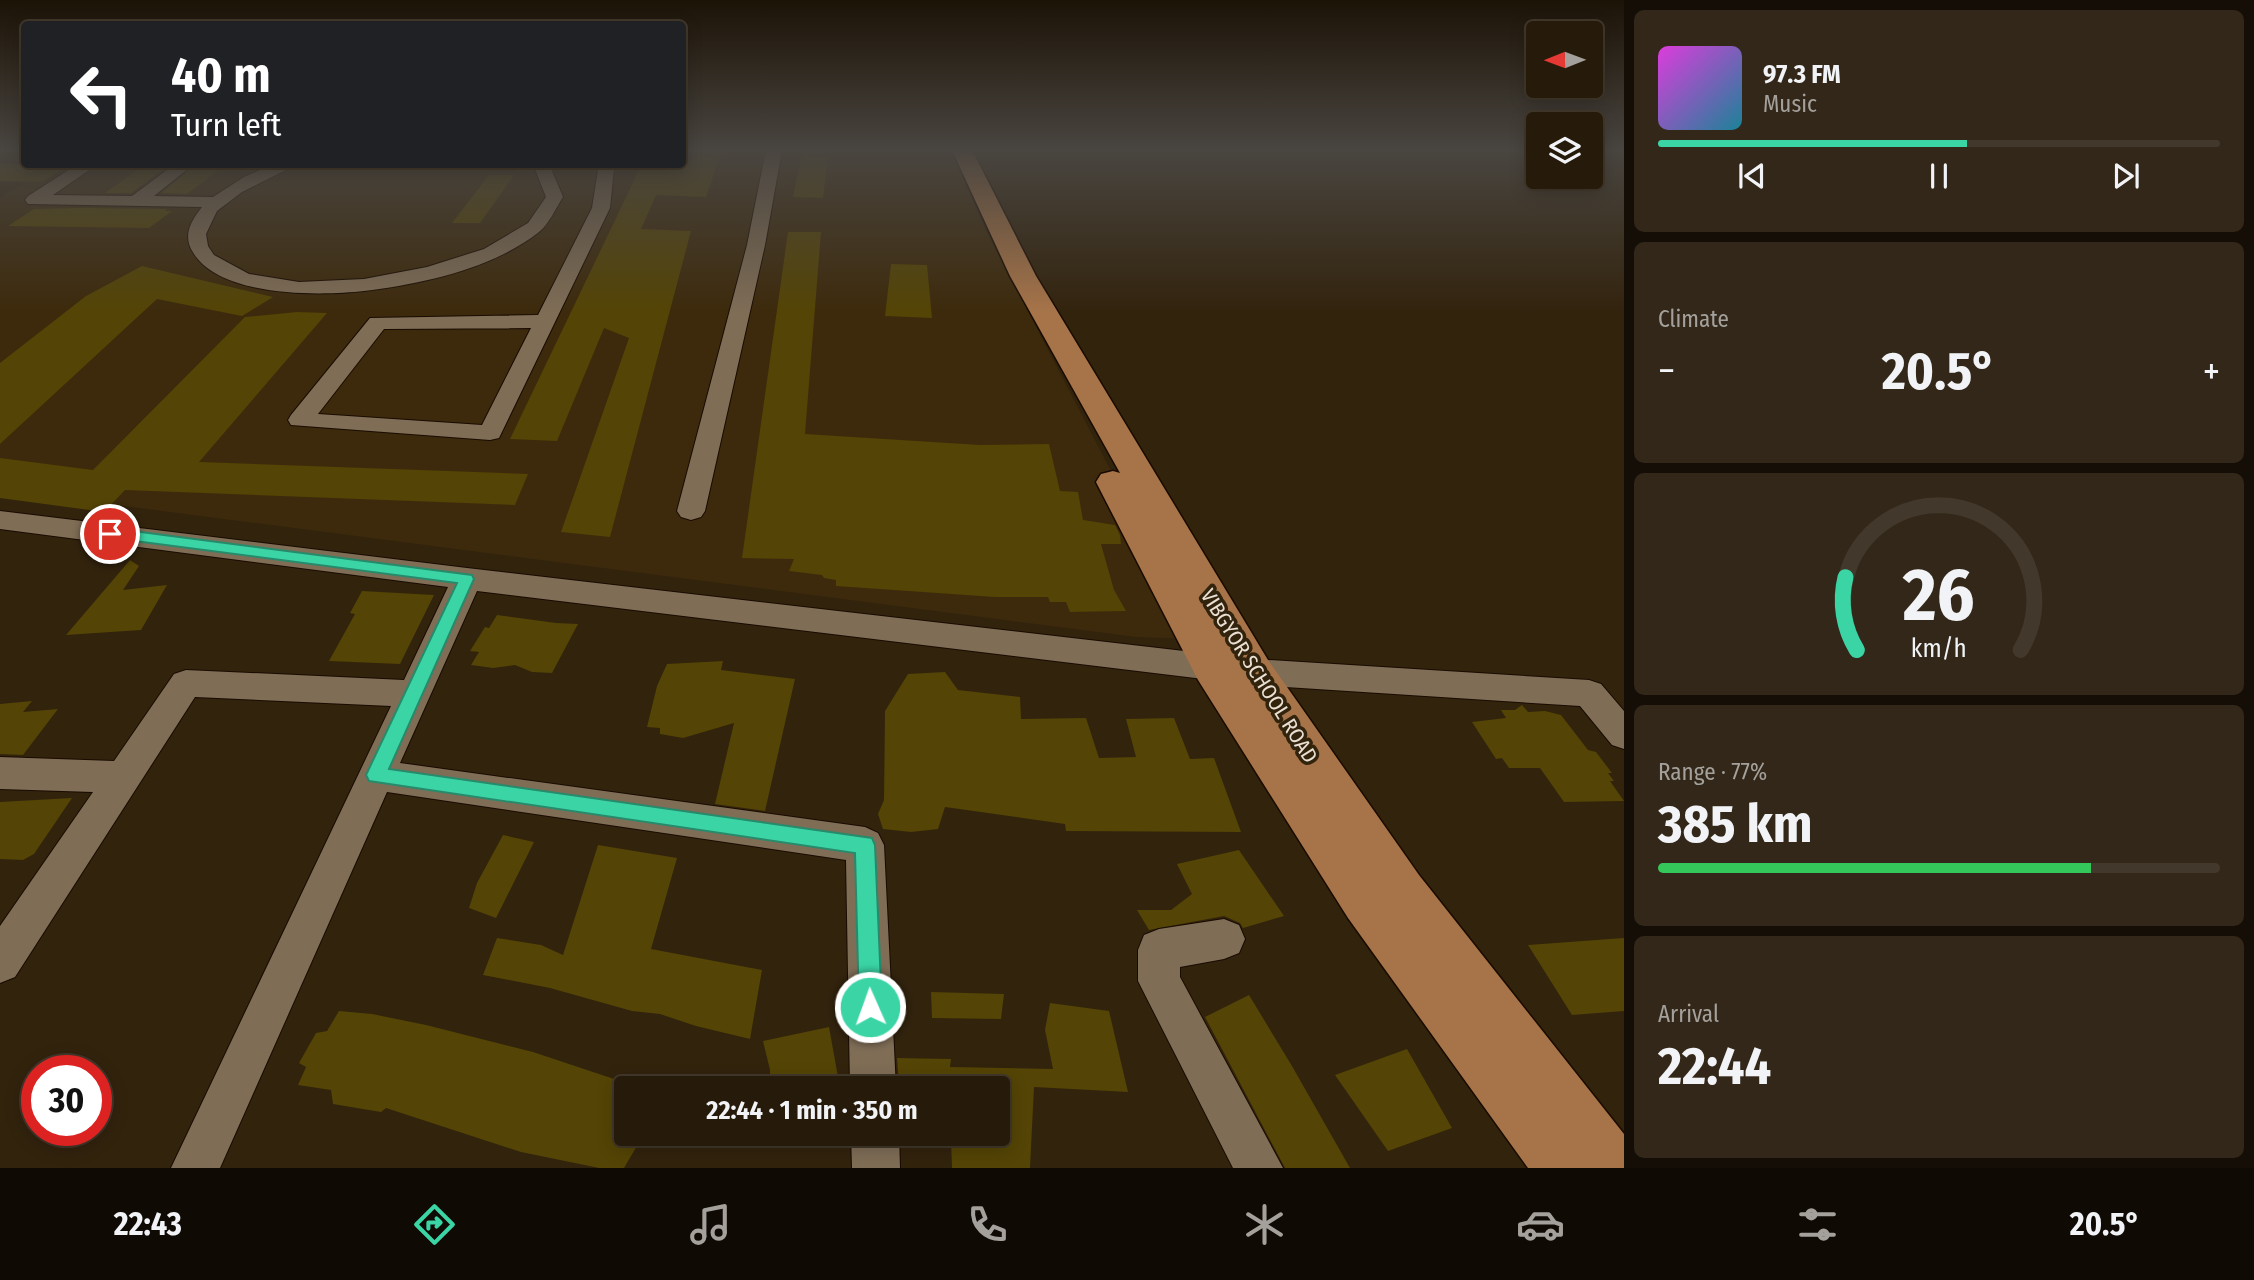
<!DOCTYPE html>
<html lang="en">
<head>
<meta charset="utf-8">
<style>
	:root { --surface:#261a0a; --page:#322718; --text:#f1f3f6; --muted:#a4a19c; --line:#42382b; --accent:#3ad4a5 }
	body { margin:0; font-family:"Fira Sans Condensed",sans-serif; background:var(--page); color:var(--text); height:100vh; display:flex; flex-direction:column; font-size:26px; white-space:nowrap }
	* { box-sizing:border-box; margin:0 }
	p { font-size:23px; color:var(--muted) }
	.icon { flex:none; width:38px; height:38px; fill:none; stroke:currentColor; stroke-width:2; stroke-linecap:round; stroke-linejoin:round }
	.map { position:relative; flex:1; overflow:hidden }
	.drawer { display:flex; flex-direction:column; gap:10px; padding:10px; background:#150e06; width:630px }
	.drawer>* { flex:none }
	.guide { position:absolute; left:21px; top:21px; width:665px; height:147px; border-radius:7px; box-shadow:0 4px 18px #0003,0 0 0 2px var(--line); background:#202124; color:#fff; overflow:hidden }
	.needle { width:46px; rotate:269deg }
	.controls { position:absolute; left:1526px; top:21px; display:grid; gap:14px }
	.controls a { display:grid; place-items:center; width:77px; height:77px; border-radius:7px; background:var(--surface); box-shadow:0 4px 18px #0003,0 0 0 2px var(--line); font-size:35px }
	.speed { position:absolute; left:21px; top:1055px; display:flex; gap:14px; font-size:35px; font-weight:700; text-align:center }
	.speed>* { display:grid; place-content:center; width:91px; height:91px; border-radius:50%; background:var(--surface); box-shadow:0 4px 18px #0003,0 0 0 2px var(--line); line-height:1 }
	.speed .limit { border:10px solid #d22; background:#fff; color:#111 }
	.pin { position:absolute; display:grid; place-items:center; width:60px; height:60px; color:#fff; margin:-30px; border:4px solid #fff; border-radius:50%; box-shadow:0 2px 7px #0007 }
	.me { position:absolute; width:77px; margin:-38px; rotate:358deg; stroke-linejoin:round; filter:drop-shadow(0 0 5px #0008) }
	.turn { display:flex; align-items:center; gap:24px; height:147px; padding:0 35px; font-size:32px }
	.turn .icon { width:91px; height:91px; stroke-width:2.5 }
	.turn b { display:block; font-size:49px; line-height:60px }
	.big { font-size:52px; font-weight:700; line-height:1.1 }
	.drawer .tile { flex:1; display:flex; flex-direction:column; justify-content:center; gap:10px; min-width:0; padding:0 24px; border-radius:10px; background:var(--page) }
	.drawer .dial { align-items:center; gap:0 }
	.dial svg { height:182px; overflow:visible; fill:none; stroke:var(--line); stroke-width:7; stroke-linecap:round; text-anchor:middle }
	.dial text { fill:var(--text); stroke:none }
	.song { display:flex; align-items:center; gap:21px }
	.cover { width:84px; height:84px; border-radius:10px; background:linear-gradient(135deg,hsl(300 70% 55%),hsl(190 70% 35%)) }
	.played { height:7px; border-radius:4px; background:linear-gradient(90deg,var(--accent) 55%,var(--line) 55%) }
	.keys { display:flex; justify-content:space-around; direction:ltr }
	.heat { display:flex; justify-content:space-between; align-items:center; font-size:38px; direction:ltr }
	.charge { height:10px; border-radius:5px; background:linear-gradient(90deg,#34c759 77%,var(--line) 0) }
	.trip { position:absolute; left:614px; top:1076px; width:396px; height:70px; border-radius:7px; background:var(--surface); box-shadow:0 4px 18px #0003,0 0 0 2px var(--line); font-weight:700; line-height:70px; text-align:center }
	.dock { display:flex; height:112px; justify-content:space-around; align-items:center; background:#0f0a04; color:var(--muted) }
	.dock .icon { width:49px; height:49px }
	.dock .current { color:var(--accent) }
	.dock b { font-size:32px; color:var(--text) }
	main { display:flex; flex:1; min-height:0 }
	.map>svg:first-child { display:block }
</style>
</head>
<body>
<main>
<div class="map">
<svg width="1624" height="1168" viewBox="0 0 1624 1168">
	<rect width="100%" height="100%" fill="#32230d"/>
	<path fill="#3d2a0c" d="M 683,150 L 951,150 L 985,229 L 1136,519 L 1189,639 L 1136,637 L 0,490 L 0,198 L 49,165 L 682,164 Z"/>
	<path fill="#544405" d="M 695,150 L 722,150 L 706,197 L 656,195 L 641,229 L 691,231 L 610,537 L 561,532 L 629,338 L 604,328 L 557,441 L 510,439 L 642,164 L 689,164 Z
		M 803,150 L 829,150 L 823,198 L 793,197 Z
		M 0,164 L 70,164 L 42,182 L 0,181 Z
		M 146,164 L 170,164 L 131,193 L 105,193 Z
		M 196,164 L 226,164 L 187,194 L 161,193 Z
		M 489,175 L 514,175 L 480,223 L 452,223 Z
		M 83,208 L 167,209 L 165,211 L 172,211 L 149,228 L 8,226 L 34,209 Z
		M 788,232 L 821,232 L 805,434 L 980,445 L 1049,444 L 1060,491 L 1078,492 L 1083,520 L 1115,525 L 1120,535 L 1121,544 L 1101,544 L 1114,590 L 1126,611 L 1070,612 L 1066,602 L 1050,602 L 1048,597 L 995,597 L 836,586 L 836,580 L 824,578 L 822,575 L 789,571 L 794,559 L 742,558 Z
		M 891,264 L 927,265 L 932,318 L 885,316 Z
		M 142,266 L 273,297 L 242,316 L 157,299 L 0,444 L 0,363 L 86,296 Z
		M 297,312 L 327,313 L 199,462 L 528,474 L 515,505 L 125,490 L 104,512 L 0,498 L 0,458 L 93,470 L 245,317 Z
		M 130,560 L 139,566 L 123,590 L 167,585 L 141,630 L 66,635 Z
		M 362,591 L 434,595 L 400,664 L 329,661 L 355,614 L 350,613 Z
		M 497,615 L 556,623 L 578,624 L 552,673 L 532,672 L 515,665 L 493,668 L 471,665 L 479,652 L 470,651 L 485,627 L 489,628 Z
		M 723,661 L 721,670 L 795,679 L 765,811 L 715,804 L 734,723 L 683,738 L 660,734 L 660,728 L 647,727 L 657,686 L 667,664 Z
		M 945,672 L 958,690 L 1020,697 L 1021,719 L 1086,718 L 1099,758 L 1136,757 L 1126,719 L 1174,718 L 1190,759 L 1214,758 L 1241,832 L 1066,831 L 1065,824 L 945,807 L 938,829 L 911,832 L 883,829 L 878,814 L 884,800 L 885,711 L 908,674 Z
		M 32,701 L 23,712 L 58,709 L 23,755 L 0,754 L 0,704 Z
		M 1522,705 L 1528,712 L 1545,711 L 1561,715 L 1588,750 L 1596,752 L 1612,773 L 1608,773 L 1614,781 L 1610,781 L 1624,801 L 1564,802 L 1540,768 L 1509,768 L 1502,758 L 1496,759 L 1472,722 L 1506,718 L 1501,710 L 1515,710 Z
		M 72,798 L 34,854 L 23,860 L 0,859 L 0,802 Z
		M 503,835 L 534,842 L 496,918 L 469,908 L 477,883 Z
		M 598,845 L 677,858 L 651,949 L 762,970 L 750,1039 L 696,1026 L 660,1014 L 632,1011 L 550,988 L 483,975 L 497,938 L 541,945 L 563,955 Z
		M 1239,850 L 1284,916 L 1243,928 L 1240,923 L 1224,916 L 1149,930 L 1137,910 L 1171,910 L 1192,894 L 1177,864 Z
		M 1624,938 L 1624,1011 L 1572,1015 L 1528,945 Z
		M 931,992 L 1004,994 L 1001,1019 L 932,1018 Z
		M 1249,995 L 1292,1066 L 1350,1168 L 1285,1168 L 1205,1017 Z
		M 1050,1003 L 1109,1011 L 1128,1092 L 1034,1087 L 1030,1168 L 952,1168 L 951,1141 L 956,1141 L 955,1134 L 998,1134 L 998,1088 L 899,1086 L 897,1058 L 951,1059 L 950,1067 L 1053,1069 L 1045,1030 Z
		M 339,1011 L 372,1014 L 426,1025 L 533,1052 L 626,1083 L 626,1134 L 644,1134 L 624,1168 L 599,1168 L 521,1152 L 386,1108 L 381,1112 L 333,1104 L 331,1090 L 298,1085 L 306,1067 L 299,1063 L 316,1033 L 327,1031 Z
		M 829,1027 L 840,1088 L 770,1088 L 770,1070 L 763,1041 Z
		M 1407,1049 L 1452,1128 L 1388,1151 L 1335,1075 Z"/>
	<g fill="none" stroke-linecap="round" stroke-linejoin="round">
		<defs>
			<path id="minor" d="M 766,150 L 782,150 L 765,245 L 705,511 L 701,517 L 691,520 L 681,517 L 677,511 L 747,245 Z
				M 78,164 L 98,164 L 53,195 L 132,196 L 175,164 L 194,164 L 154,196 L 213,197 L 244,177 L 274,164 L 298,164 L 242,192 L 217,211 L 206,234 L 208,246 L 214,255 L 249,274 L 299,282 L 364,279 L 427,267 L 484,249 L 528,223 L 546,197 L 533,164 L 549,164 L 563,197 C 556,208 549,224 539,232 C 492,269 422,284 364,291 C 319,296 222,297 194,254 C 182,237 190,222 202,207 L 28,204 L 25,200 L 28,196 Z
				M 590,164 L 612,164 L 614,168 L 610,208 L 499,438 L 490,440 L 291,425 L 288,420 L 291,415 L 370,318 L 538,315 L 592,208 L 598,170 ZM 531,328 L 482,425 L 318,414 L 384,329 Z
				M 0,511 L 467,568 L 1253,659 L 1589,680 L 1601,684 L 1624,711 L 1624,749 L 1612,745 L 1580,706 L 1253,685 L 477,591 L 400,763 L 865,827 L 878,833 L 884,845 L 896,1088 L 850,1088 L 846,860 L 387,792 L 220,1168 L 171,1168 L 391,706 L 195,697 L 15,977 L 0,983 L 0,926 L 93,792 L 0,789 L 0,757 L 114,761 L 174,674 L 186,670 L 404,680 L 448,587 L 0,529 Z
				M 1224,919 L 1239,925 L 1245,939 L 1239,953 L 1224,959 L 1180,967 L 1180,977 L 1283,1168 L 1233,1168 L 1138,981 L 1138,950 L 1144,935 L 1159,929 Z
				M 851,1134 L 899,1134 L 900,1168 L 852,1168 Z"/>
			<path id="major" d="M 952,150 L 972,150 L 1036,276 L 1268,660 L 1419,875 L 1624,1134 L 1624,1168 L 1528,1168 L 1348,918 L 1198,680 L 1096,482 L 1101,474 L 1113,471 L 1120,473 L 1010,276 Z"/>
		</defs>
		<use href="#minor" stroke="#190b00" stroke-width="2"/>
		<use href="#major" stroke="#190b00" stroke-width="3"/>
		<use href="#minor" fill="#7f6d56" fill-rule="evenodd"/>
		<use href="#major" fill="#a77449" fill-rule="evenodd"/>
	</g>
	<linearGradient id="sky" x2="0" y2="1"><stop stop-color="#1c1307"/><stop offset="0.48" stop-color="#494540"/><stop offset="1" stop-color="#494540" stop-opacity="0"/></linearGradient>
	<rect width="1624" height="313" fill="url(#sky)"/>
	<path fill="#3ad4a5" stroke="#268a6b" stroke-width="2" d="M 110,528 L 472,575 L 474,579 L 389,769 L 872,838 L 875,845 L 882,1007 L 878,1016 L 870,1019 L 862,1016 L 859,1007 L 855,853 L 369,781 L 366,775 L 457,583 L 104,537 L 102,534 Z"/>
	<g text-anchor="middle" stroke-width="7" stroke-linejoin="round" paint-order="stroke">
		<g font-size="21" fill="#eae0d3" stroke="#32230d">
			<text transform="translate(1259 676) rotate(58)" y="7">VIBGYOR SCHOOL ROAD</text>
		</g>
	</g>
</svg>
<div class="controls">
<a><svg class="needle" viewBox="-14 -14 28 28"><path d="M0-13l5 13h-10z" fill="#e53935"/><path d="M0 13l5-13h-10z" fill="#a4a19c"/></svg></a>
<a><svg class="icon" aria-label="layers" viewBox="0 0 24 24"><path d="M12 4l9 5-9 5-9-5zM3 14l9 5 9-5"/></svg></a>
</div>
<div class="speed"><div class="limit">30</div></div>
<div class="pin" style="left:110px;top:534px;background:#d93025"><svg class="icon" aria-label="arrive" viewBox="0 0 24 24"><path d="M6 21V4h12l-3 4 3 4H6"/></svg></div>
<svg class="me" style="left:870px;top:1007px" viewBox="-20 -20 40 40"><circle r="17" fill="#3ad4a5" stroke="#fff" stroke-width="3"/><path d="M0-11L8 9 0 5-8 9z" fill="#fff"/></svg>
<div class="trip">22:44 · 1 min · 350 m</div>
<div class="guide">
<div class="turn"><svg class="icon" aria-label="left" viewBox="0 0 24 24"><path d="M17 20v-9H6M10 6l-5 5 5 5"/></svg><div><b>40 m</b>Turn left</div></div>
</div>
</div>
<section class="drawer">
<div class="tile">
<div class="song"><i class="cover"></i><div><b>97.3 FM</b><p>Music</p></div></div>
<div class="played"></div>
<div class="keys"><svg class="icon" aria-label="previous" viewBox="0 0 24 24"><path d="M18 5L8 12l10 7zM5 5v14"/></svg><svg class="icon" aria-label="pause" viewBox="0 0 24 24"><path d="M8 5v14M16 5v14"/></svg><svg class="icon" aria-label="next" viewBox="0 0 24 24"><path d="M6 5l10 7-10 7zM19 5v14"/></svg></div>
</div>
<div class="tile"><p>Climate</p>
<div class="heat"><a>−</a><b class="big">20.5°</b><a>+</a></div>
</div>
<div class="tile dial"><svg viewBox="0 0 100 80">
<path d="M14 69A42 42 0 1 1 86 69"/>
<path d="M14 69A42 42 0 0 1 9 37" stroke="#3ad4a5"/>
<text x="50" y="56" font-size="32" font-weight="700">26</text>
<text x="50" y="72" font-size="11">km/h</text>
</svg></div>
<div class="tile"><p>Range · 77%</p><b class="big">385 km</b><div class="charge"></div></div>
<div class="tile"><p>Arrival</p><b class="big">22:44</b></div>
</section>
</main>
<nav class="dock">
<b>22:43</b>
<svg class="icon current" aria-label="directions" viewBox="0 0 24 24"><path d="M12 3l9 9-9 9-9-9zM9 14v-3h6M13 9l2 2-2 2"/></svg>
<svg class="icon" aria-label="music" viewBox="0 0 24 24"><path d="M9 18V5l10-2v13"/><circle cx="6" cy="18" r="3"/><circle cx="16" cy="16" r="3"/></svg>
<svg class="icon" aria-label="phone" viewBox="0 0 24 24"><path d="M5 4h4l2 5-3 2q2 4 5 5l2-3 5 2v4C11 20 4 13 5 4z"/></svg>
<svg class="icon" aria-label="climate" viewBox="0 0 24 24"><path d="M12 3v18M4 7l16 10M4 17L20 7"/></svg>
<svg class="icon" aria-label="car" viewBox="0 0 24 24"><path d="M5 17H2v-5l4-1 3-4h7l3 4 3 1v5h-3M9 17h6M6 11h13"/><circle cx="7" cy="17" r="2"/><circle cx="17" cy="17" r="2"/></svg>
<svg class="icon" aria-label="filters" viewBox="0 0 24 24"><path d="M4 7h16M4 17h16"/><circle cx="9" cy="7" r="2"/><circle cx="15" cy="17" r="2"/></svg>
<b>20.5°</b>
</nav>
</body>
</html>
